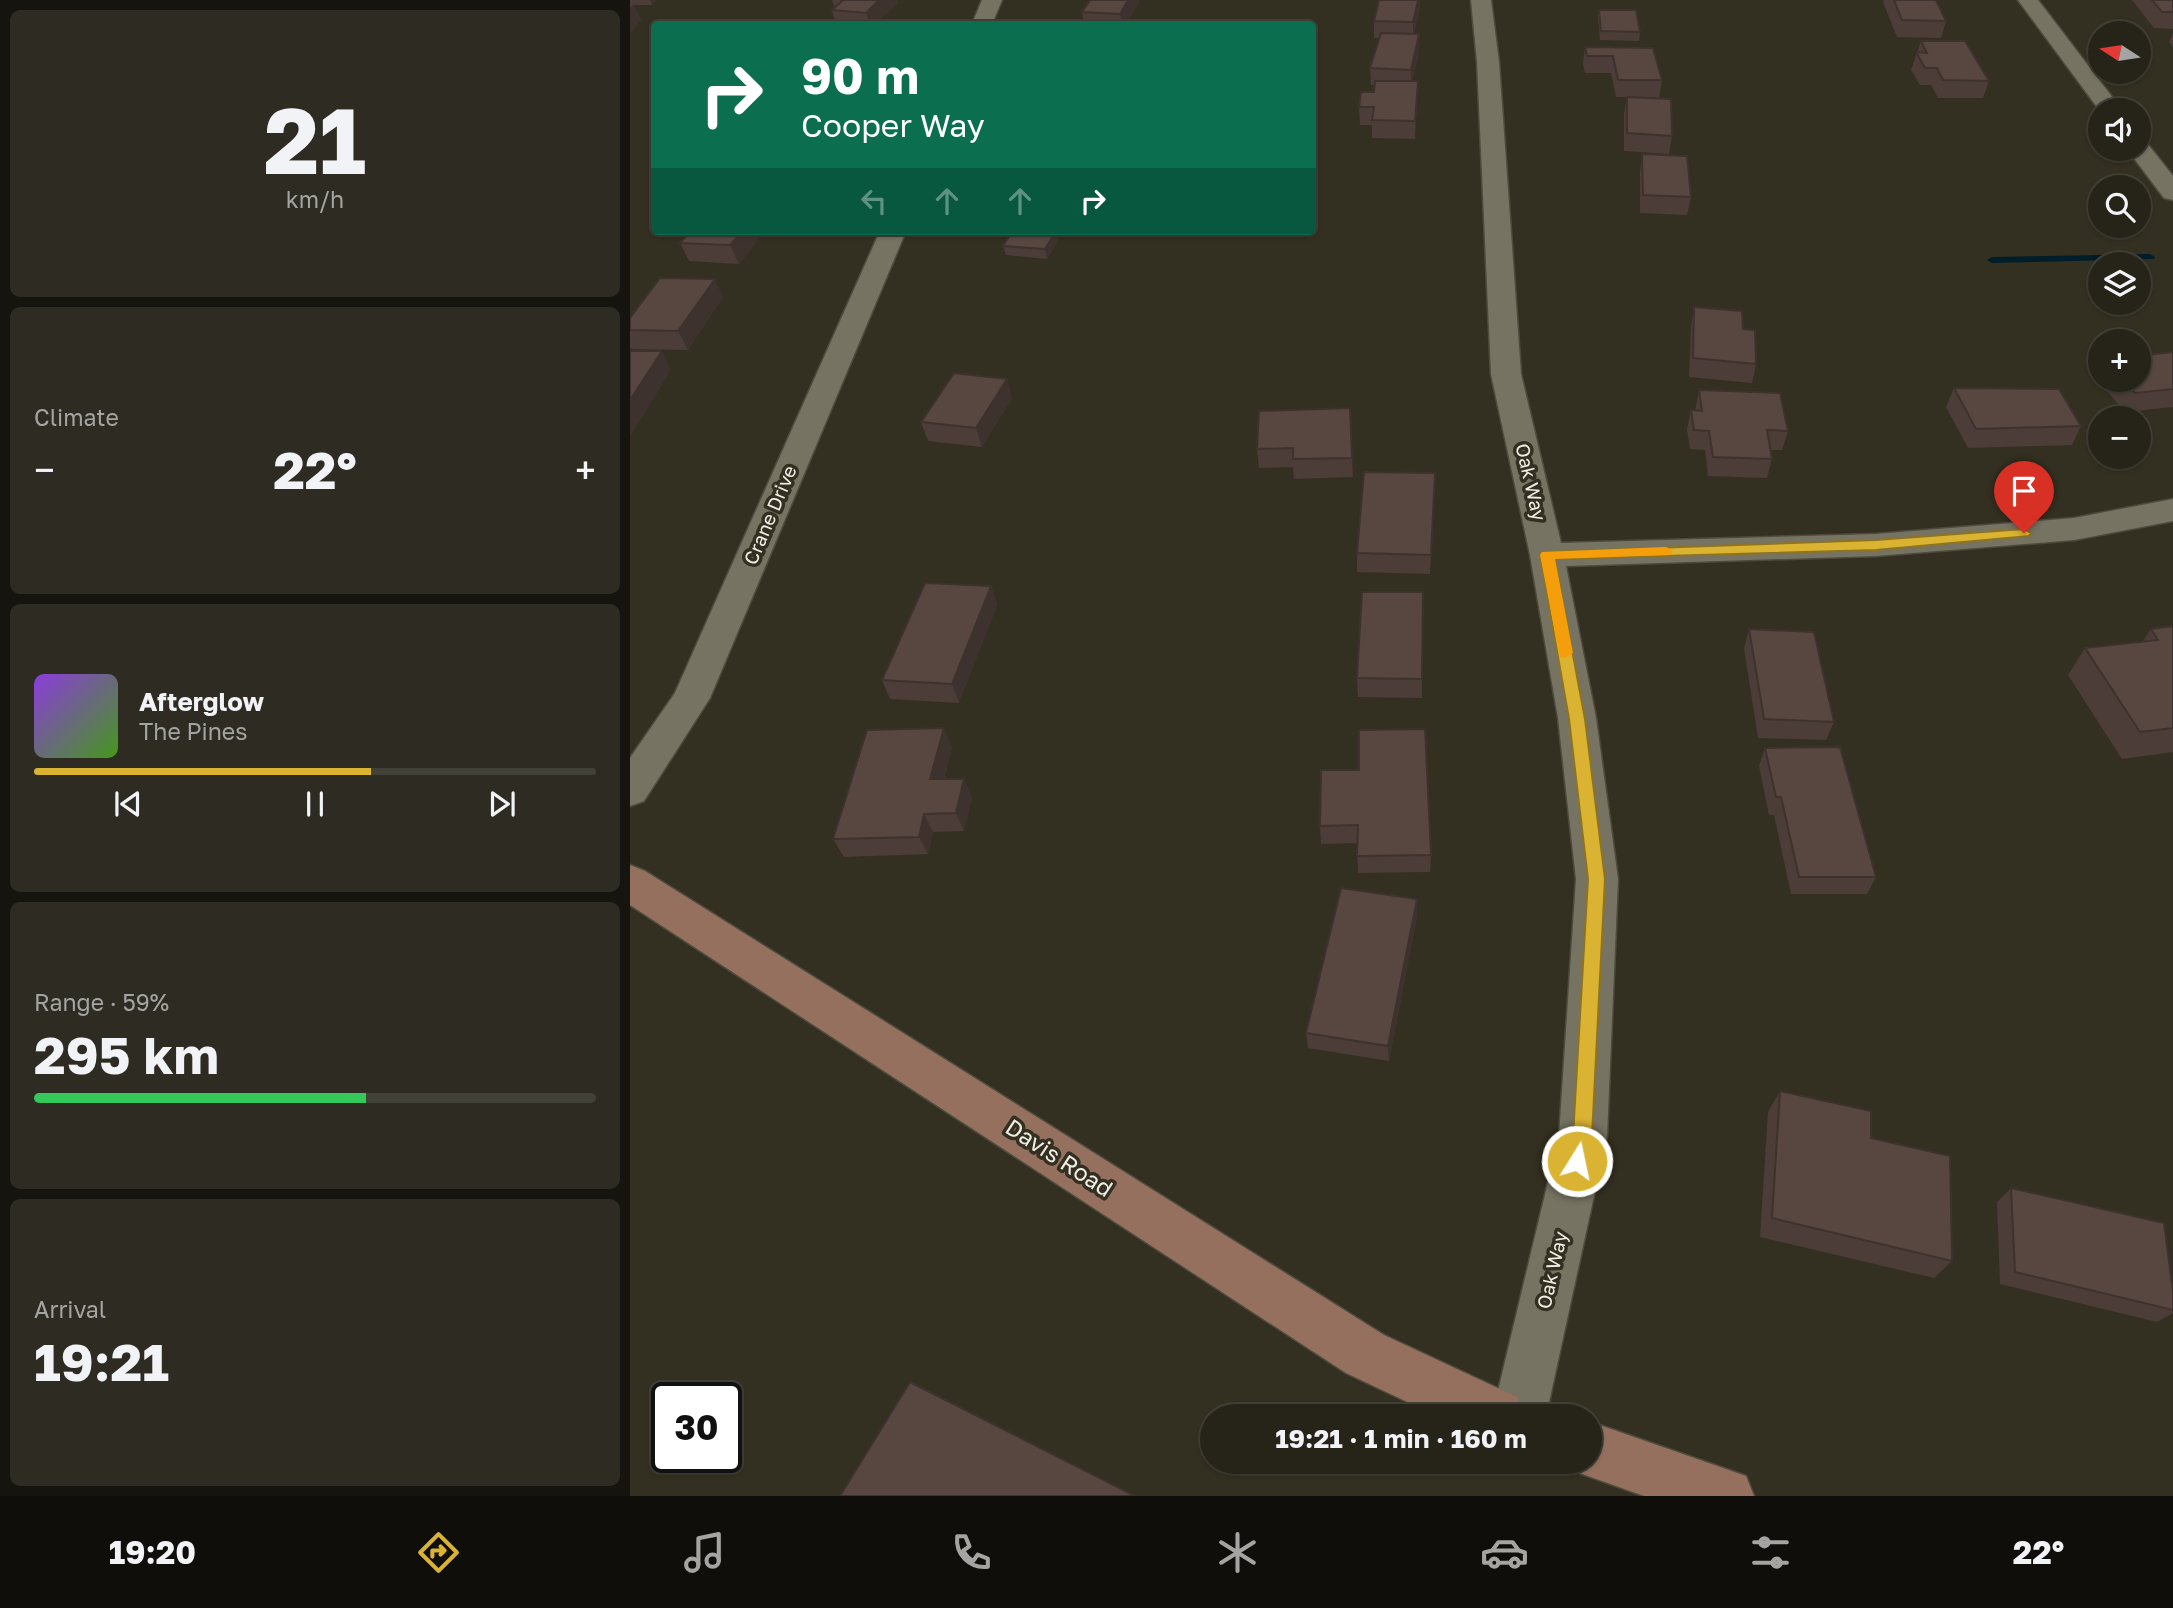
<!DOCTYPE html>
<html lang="en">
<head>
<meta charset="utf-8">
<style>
	:root { --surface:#262419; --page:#2e2c22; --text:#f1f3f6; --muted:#a4a4a2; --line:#424138; --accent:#dab333 }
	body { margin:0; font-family:"Golos Text",sans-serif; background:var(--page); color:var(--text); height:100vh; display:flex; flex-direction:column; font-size:26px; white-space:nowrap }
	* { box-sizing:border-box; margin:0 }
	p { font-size:23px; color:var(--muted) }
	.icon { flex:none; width:38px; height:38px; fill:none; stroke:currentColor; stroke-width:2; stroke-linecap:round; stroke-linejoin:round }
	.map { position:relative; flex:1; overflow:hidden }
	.sheet { display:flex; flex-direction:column; gap:10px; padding:10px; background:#15140e; width:630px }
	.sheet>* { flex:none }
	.hud { position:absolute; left:21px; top:21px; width:665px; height:214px; border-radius:7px; box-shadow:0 2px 5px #0004,0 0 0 2px var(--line); background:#0b6e4f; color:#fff; overflow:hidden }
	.needle { width:46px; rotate:282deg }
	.buttons { position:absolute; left:1458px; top:21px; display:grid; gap:14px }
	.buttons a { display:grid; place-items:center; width:63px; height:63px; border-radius:50%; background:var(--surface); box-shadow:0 2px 5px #0004,0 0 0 2px var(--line); font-size:35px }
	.speed { position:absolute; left:21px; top:1382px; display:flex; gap:14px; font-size:35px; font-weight:700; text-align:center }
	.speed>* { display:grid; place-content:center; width:91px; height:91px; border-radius:50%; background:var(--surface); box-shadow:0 2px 5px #0004,0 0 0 2px var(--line); line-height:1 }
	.speed .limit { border:4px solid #111; border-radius:10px; background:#fff; color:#111 }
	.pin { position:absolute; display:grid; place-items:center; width:60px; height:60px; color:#fff; margin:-72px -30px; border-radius:50% 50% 50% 0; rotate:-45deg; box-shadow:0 0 7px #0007 }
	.pin .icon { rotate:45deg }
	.me { position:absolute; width:77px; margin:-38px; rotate:10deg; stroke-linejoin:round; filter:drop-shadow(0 0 5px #0008) }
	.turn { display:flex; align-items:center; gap:24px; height:147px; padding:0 35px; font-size:32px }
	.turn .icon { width:91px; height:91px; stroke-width:2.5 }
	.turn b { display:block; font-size:49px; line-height:60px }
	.lanes { display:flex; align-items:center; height:66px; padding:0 35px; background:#0003; justify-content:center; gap:35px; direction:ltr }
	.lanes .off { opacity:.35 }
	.big { font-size:52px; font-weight:700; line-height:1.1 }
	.sheet .widget { flex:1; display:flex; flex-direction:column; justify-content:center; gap:10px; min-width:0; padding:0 24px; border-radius:10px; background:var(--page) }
	.sheet .dial { align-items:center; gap:0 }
	.dial b { font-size:91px; line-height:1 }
	.song { display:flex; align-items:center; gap:21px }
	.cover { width:84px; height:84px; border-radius:10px; background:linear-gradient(135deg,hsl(270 70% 55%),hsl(100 70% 35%)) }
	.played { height:7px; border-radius:4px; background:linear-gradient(90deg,var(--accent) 60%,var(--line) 60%) }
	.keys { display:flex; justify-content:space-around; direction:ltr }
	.heat { display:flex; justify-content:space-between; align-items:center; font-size:38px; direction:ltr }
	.charge { height:10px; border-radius:5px; background:linear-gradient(90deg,#34c759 59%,var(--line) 0) }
	.trip { position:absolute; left:570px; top:1404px; width:402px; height:70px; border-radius:35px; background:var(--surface); box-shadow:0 2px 5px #0004,0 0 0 2px var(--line); font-weight:700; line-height:70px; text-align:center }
	.tabs { display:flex; height:112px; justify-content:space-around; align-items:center; background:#0f0e0a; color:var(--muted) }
	.tabs .icon { width:49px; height:49px }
	.tabs .selected { color:var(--accent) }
	.tabs b { font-size:32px; color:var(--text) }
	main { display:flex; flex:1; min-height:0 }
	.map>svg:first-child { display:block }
</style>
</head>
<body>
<main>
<section class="sheet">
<div class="widget dial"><b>21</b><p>km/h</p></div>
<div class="widget"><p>Climate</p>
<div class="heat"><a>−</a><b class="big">22°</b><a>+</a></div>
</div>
<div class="widget">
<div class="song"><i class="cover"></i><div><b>Afterglow</b><p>The Pines</p></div></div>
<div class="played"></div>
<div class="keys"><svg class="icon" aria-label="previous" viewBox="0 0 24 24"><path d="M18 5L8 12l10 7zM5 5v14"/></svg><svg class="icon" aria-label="pause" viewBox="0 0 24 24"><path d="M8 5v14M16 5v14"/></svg><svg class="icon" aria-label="next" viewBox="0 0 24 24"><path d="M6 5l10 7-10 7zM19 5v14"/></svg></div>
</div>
<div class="widget"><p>Range · 59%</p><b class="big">295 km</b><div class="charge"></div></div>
<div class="widget"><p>Arrival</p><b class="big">19:21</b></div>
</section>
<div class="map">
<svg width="1543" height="1496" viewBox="0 0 1543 1496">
	<rect width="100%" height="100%" fill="#333021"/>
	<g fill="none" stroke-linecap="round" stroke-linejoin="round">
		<path fill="#001d2a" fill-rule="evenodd" d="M 1520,254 L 1525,257 L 1524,259 L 1362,263 L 1357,260 L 1362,257 Z"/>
		<defs>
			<path id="street" d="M 352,0 L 372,0 L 362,24 L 342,24 Z
				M 841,0 L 861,0 L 869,62 L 891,374 L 931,543 L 1246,534 L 1444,518 L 1543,499 L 1543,521 L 1444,540 L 1246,556 L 936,566 L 966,718 L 988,879 L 977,1136 L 916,1416 L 862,1416 L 929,1136 L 946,879 L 928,718 L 900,555 L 861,374 L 847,62 Z
				M 1388,0 L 1408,0 L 1492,110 L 1470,111 Z
				M 1508,140 L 1516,142 L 1543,176 L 1543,200 L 1534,198 L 1497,149 L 1508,149 Z
				M 250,231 L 276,231 L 80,698 L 14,801 L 0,806 L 0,758 L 45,693 Z"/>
			<path id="secondary" d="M 0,865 L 15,871 L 754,1335 L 887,1397 L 895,1416 L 807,1416 L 716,1373 L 0,905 Z
				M 961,1422 L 1116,1476 L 1124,1496 L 1014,1496 L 941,1470 L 938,1461 L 961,1461 Z"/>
		</defs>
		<use href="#street" stroke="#4e4b3e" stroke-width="3"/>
		<use href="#secondary" stroke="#4e4b3e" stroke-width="3"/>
		<use href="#street" fill="#767362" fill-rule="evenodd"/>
		<use href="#secondary" fill="#95705e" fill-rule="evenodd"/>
	</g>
	<path fill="#4c3d38" d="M 0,0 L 27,0 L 22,5 L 4,5 L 11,20 L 0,33 Z
		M 202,0 L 267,0 L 268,3 L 246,24 L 206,24 L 202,10 L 205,8 Z
		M 460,0 L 509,0 L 509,2 L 496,24 L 454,24 L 452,12 Z
		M 1254,0 L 1306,0 L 1316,21 L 1311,38 L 1267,37 L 1253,2 Z
		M 1502,0 L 1543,0 L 1543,29 L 1524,28 Z
		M 790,7 L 784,34 L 789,34 L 789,51 L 782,81 L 788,81 L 785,139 L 742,138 L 742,125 L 730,125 L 729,107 L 744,92 L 745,85 L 741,85 L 740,68 L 749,38 L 744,38 L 744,21 Z
		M 969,10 L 1010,32 L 1009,41 L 970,40 L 968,18 Z
		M 1543,33 L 1543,47 L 1539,42 Z
		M 1291,41 L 1359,81 L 1353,98 L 1308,98 L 1301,85 L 1290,85 L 1281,70 Z
		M 955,47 L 1023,48 L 1032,80 L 1029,98 L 1012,97 L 1042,136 L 1039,154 L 994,151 L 994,114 L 997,97 L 986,97 L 981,73 L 955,73 L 953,64 Z
		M 1012,154 L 1061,197 L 1057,215 L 1010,213 L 1010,172 Z
		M 135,231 L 109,264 L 59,261 L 50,243 Z
		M 383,231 L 433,231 L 433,232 L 417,259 L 376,255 L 373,246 Z
		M 93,297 L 58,350 L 1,349 L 0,347 L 0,318 Z
		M 1064,307 L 1113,329 L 1126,364 L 1122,383 L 1059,377 L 1061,326 Z
		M 1543,352 L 1543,407 L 1495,412 L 1467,379 L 1470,372 L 1470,380 L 1508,380 Z
		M 1324,388 L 1451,426 L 1442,445 L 1338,448 L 1316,407 Z
		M 1069,390 L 1158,431 L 1152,450 L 1140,450 L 1142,459 L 1137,478 L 1078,476 L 1075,450 L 1060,449 L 1057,429 L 1061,410 L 1065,411 Z
		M 382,398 L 352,447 L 298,441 L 291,422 Z
		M 720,408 L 723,477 L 664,479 L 663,467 L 629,468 L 627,449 Z
		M 805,473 L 800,574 L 727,572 L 727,553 Z
		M 361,586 L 367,605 L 329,703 L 260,699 L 252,680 Z
		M 793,592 L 792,698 L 728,697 L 727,678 Z
		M 1543,626 L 1543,752 L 1492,759 L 1438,675 L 1455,648 L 1513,641 L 1521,629 Z
		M 1119,629 L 1204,722 L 1196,740 L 1128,738 L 1114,648 Z
		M 322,747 L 314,779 L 334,779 L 342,797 L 334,831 L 303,832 L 298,854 L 214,857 L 203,839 Z
		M 1135,748 L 1246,877 L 1237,894 L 1161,894 L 1144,815 L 1139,815 L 1129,766 Z
		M 729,770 L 801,855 L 800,872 L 728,873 L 727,843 L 691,844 L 690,826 Z
		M 787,899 L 787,916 L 759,1061 L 678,1048 L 676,1033 Z
		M 1150,1091 L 1241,1138 L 1322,1261 L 1304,1278 L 1130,1237 L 1138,1112 Z
		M 1381,1188 L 1543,1292 L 1543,1313 L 1527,1322 L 1370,1284 L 1367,1202 Z"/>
	<path fill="#3e322e" d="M 20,0 L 27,0 L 22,5 Z
		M 249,0 L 267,0 L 268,3 L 246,24 L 240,24 L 236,13 Z
		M 498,0 L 509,0 L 509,2 L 496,24 L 492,24 L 490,14 Z
		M 788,0 L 790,0 L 790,7 L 783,39 L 783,22 Z
		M 4,4 L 11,20 L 0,33 L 0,8 Z
		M 789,34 L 789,51 L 781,87 L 781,70 Z
		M 788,81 L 787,99 L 785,139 L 785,121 Z
		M 113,231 L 135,231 L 109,264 L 100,245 Z
		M 426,231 L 433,231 L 433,232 L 417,259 L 415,249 Z
		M 85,279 L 93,297 L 58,350 L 48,331 Z
		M 32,351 L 41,370 L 0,437 L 0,400 Z
		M 377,379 L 382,398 L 352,447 L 346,428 Z
		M 361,586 L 367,605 L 329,703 L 322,684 Z
		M 314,728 L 322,747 L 309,797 L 300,779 Z
		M 334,779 L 342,797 L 334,831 L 326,813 Z
		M 294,814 L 303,832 L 298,854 L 289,837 Z
		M 787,899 L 787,916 L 759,1061 L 758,1046 Z"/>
	<path fill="#584741" stroke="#3e322e" stroke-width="2" d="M 213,0 L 249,0 L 236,13 L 202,10 Z
		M 460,0 L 498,0 L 490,14 L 452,12 Z
		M 749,0 L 788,0 L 783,22 L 744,21 Z
		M 1264,0 L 1306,0 L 1316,21 L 1272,20 Z
		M 1522,0 L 1543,0 L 1543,12 L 1532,12 Z
		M 969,10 L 1006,10 L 1010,32 L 971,31 Z
		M 751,33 L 789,34 L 781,70 L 740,68 Z
		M 1291,41 L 1335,41 L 1359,81 L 1313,80 L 1307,68 L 1295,68 L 1286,52 L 1297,53 Z
		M 955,47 L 1023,48 L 1032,80 L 988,80 L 983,56 L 957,56 Z
		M 745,81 L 788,81 L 785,121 L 742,120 L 744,107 L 729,107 L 731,92 L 744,92 Z
		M 997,97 L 1041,99 L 1042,136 L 997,133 Z
		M 1012,154 L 1057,156 L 1061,197 L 1013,195 Z
		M 61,231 L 113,231 L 100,245 L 50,243 Z
		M 383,231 L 426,231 L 415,249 L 373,246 Z
		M 30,278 L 85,279 L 48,331 L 0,330 L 0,318 Z
		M 1064,307 L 1112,311 L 1113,329 L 1125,330 L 1126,364 L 1063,358 Z
		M 0,351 L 32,351 L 0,400 Z
		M 1543,352 L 1543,389 L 1505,393 L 1494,380 L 1508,380 L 1508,356 Z
		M 324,373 L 377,379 L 346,428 L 291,422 Z
		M 1324,388 L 1429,389 L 1451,426 L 1346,429 Z
		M 1069,390 L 1150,393 L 1158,431 L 1137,430 L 1142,459 L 1083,457 L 1079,431 L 1064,430 L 1061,410 L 1072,411 Z
		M 720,408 L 722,458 L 663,459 L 663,448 L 627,449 L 629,411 Z
		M 734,472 L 805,473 L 801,555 L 727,553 Z
		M 295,583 L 361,586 L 322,684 L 252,680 Z
		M 732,592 L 793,592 L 792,679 L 727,678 Z
		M 1543,626 L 1543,728 L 1510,732 L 1455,648 L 1528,640 L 1521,629 Z
		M 1119,629 L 1184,632 L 1204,722 L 1134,719 Z
		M 314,728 L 300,779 L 334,779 L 326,813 L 294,814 L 289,837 L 203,839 L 237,730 Z
		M 795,729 L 801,855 L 727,856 L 728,825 L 690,826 L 691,770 L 729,770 L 729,730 Z
		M 1210,747 L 1246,877 L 1169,877 L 1151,797 L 1146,797 L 1135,748 Z
		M 711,888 L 787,899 L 758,1046 L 676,1033 Z
		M 1150,1091 L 1241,1111 L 1241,1138 L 1320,1156 L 1322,1261 L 1142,1218 Z
		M 1381,1188 L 1534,1223 L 1543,1292 L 1543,1310 L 1385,1272 Z
		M 280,1382 L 505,1496 L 210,1496 Z"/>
	<path fill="#dab333" stroke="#8e7421" stroke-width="2" d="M 1394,529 L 1401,533 L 1399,536 L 1246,550 L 925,559 L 955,719 L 975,879 L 962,1136 L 954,1168 L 947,1171 L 940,1168 L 937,1161 L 943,1136 L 958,879 L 939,719 L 910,555 L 912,552 L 1246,540 Z"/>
	<path fill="#f59e0b" d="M 1036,547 L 1043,551 L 1040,555 L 925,559 L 943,653 L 935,658 L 930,657 L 910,555 L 912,552 Z"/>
	<g text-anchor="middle" stroke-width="7" stroke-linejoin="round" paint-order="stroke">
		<g font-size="19" fill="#efede4" stroke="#333021">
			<text transform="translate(901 482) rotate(77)" y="7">Oak Way</text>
			<text transform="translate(140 515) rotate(-67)" y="7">Crane Drive</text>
			<text transform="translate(922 1270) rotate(-77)" y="7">Oak Way</text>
		</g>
		<g font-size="23" fill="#efede4" stroke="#333021">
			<text transform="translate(429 1158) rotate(33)" y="8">Davis Road</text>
		</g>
	</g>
</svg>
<div class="buttons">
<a><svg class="needle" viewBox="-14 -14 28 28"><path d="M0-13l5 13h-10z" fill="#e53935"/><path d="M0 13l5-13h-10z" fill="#a4a4a2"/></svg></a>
<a><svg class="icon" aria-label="sound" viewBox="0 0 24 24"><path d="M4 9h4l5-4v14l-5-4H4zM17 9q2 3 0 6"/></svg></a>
<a><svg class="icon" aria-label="search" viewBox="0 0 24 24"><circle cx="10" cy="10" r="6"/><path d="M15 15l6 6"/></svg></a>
<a><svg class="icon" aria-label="layers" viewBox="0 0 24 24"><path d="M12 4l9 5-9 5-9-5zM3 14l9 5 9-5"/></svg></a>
<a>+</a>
<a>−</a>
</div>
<div class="speed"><div class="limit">30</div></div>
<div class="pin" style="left:1394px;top:533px;background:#d93025"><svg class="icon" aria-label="arrive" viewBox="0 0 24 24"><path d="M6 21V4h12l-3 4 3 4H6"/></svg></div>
<svg class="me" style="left:947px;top:1161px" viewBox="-20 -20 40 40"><circle r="17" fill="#dab333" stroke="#fff" stroke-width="3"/><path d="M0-11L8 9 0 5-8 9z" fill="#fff"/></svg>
<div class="trip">19:21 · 1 min · 160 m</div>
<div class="hud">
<div class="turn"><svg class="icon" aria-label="right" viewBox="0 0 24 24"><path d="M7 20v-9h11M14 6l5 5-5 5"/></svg><div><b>90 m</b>Cooper Way</div></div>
<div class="lanes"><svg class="icon off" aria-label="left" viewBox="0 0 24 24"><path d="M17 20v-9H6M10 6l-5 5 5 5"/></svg><svg class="icon off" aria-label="ahead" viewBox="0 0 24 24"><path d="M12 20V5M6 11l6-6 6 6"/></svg><svg class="icon off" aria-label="ahead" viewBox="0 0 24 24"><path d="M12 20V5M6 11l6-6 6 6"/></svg><svg class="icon" aria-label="right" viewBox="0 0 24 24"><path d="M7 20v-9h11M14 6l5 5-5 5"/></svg></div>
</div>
</div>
</main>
<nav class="tabs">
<b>19:20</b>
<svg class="icon selected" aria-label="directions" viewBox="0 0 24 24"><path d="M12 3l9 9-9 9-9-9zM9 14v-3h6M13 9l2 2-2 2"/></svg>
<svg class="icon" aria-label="music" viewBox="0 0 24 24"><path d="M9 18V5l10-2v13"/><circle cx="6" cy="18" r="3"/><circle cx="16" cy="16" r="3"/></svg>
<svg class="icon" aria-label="phone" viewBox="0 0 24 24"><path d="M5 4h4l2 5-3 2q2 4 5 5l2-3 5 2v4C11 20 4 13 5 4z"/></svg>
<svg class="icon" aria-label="climate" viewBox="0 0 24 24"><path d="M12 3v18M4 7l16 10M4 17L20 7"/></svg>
<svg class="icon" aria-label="car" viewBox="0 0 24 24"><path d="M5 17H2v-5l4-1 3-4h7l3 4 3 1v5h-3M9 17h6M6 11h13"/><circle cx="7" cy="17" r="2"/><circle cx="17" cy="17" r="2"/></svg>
<svg class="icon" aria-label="filters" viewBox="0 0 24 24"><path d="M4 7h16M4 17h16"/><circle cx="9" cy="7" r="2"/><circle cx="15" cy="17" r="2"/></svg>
<b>22°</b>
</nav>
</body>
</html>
